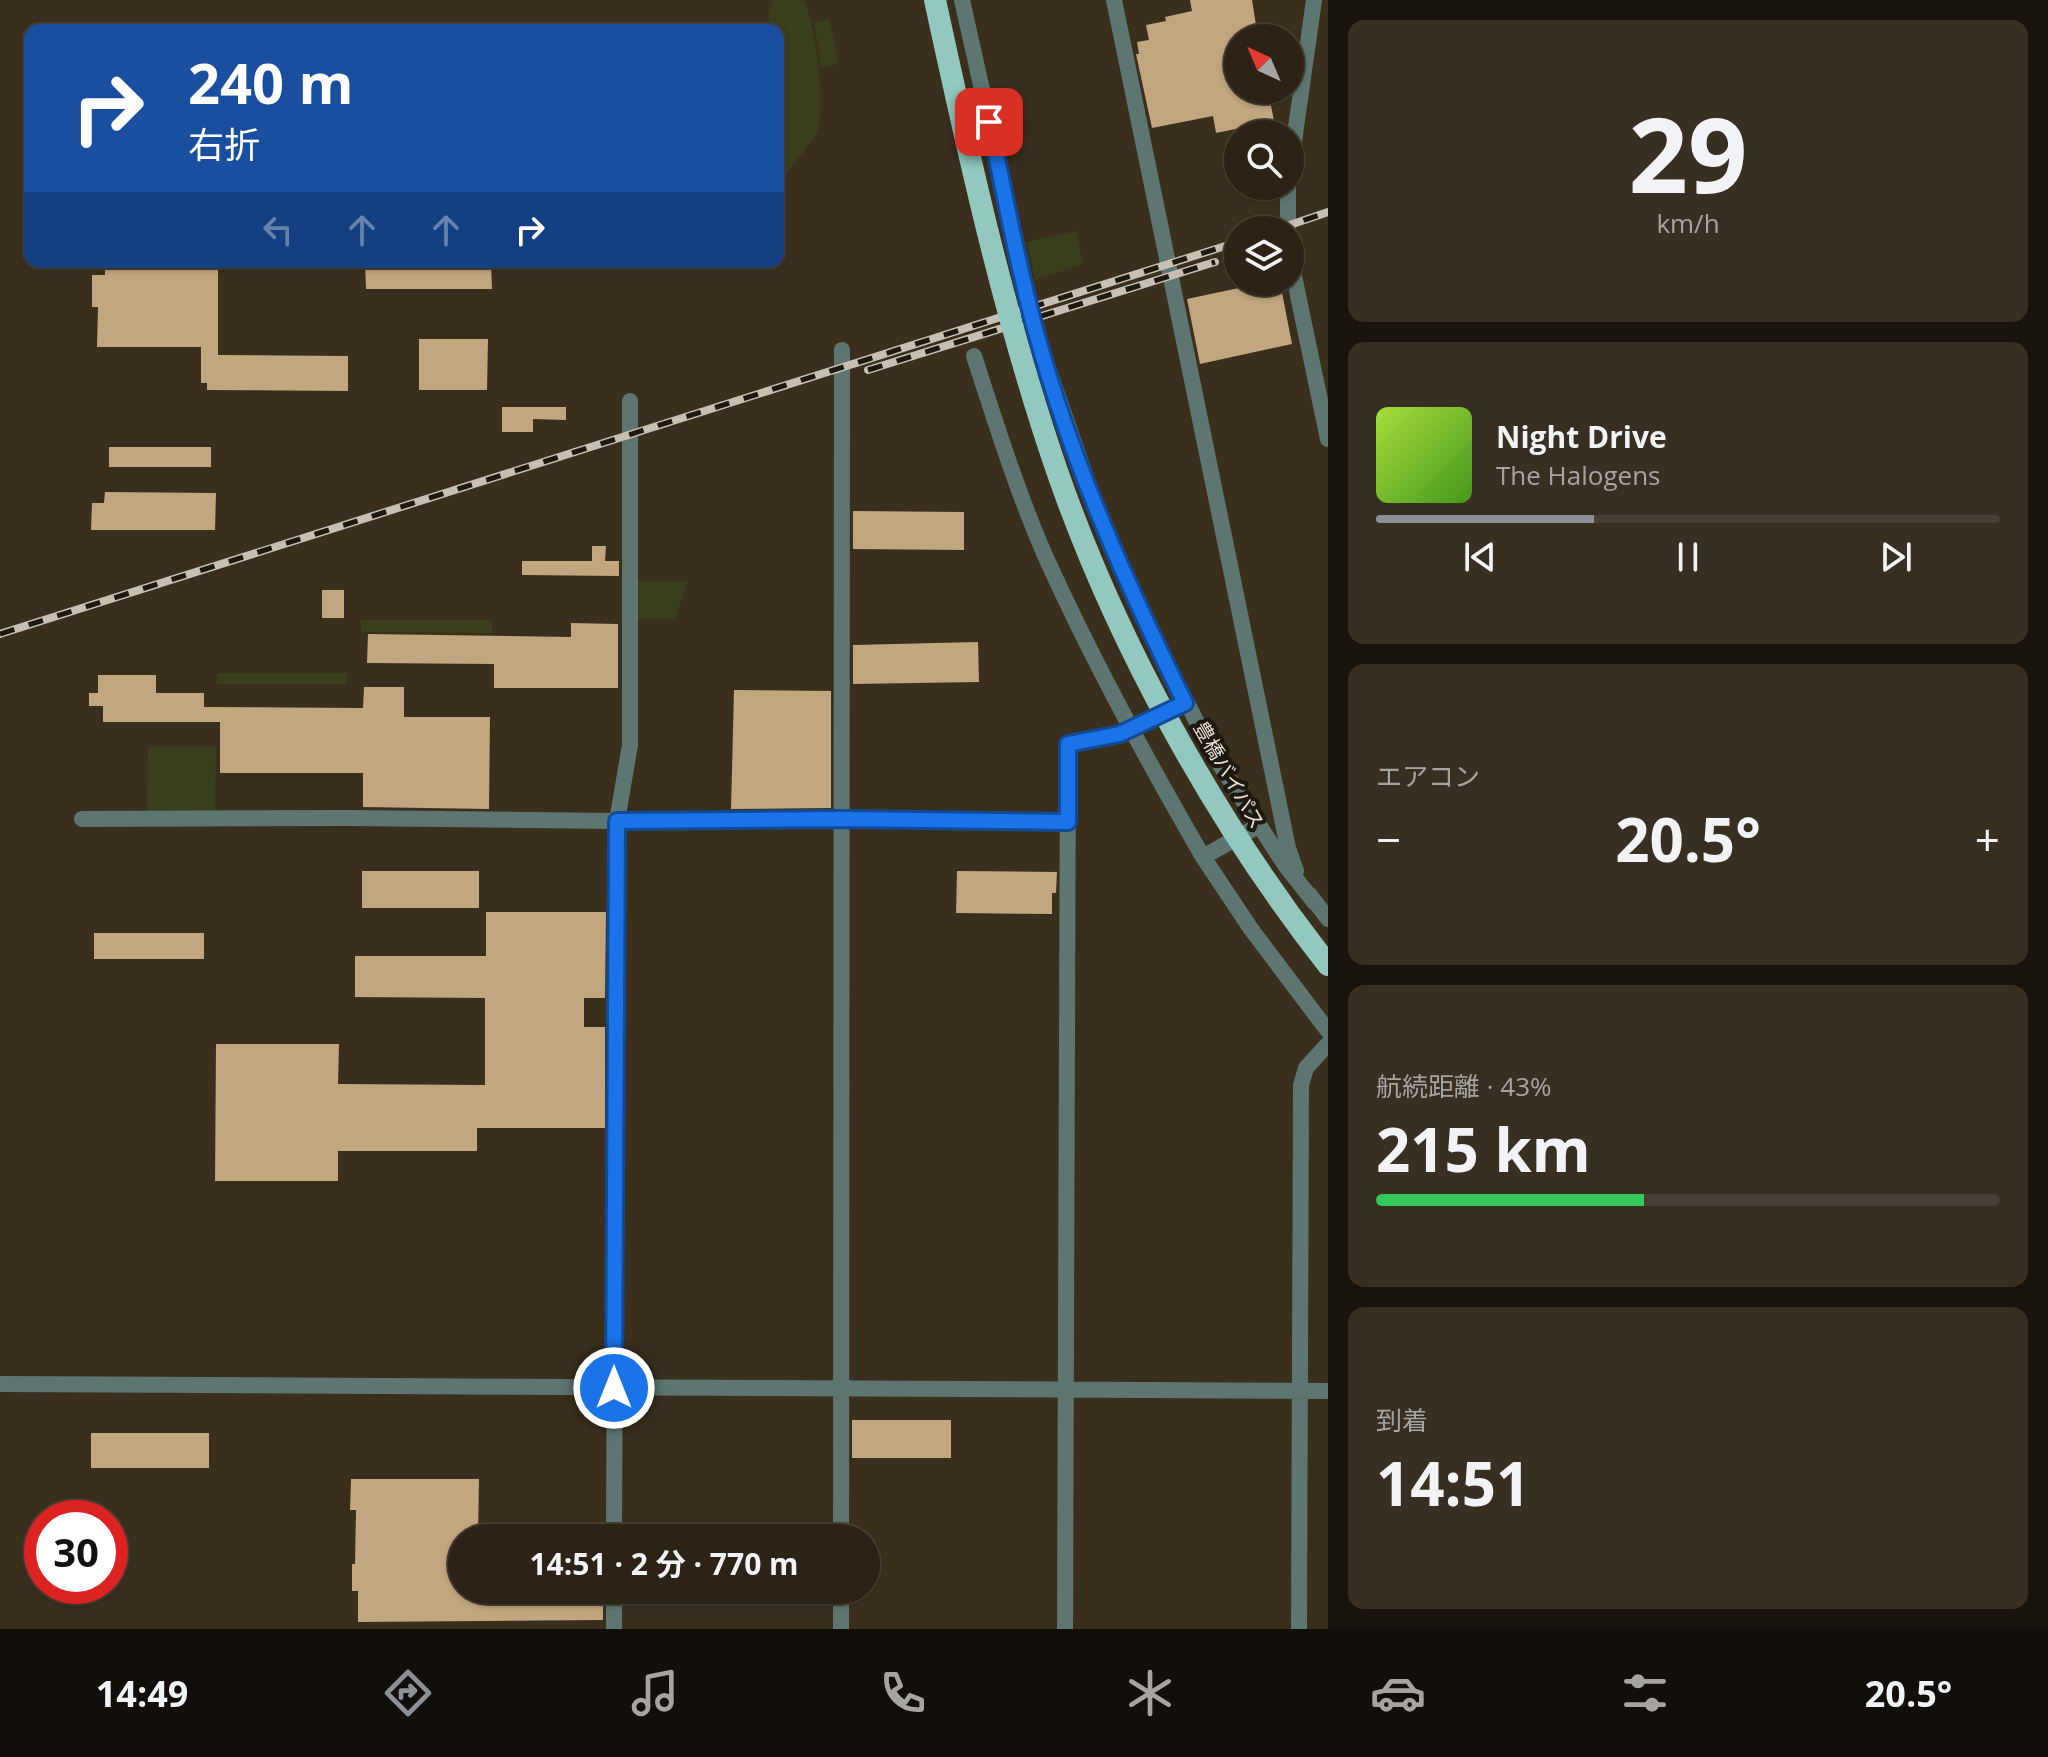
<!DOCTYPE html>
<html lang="ja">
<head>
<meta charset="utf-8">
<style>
	:root { --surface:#2c2316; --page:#382f23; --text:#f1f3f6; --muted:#a6a4a1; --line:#484035; --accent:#8c9099 }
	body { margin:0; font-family:"Open Sans","Noto Sans JP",sans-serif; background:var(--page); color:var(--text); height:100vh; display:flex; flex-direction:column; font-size:30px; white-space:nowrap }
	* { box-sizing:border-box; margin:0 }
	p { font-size:26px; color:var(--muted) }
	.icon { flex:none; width:44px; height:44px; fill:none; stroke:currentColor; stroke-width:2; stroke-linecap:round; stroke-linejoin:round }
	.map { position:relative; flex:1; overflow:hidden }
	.side { display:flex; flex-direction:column; gap:20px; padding:20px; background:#18130c; width:720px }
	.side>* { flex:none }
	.guide { position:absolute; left:24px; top:24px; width:760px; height:244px; border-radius:16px; box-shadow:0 2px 6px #0004,0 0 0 2px var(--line); background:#1a4fa0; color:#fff; overflow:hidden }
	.needle { width:52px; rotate:316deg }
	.buttons { position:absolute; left:1224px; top:24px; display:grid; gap:16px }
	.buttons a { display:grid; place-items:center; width:80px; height:80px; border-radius:50%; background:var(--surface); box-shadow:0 2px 6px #0004,0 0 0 2px var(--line); font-size:40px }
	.speed { position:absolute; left:24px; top:1500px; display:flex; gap:16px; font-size:40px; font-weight:700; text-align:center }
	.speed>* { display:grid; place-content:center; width:104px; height:104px; border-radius:50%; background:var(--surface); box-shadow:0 2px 6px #0004,0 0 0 2px var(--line); line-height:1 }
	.speed .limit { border:12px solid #d22; background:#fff; color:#111 }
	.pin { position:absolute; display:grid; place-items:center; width:68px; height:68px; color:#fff; margin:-34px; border-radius:16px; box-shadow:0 4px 12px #0006 }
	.me { position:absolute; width:88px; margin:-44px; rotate:0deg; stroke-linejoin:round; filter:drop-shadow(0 0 6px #0008) }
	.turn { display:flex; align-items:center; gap:28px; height:168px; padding:0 32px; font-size:36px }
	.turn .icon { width:104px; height:104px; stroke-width:2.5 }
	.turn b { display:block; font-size:56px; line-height:68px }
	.lanes { display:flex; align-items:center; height:76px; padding:0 32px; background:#0003; justify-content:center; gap:40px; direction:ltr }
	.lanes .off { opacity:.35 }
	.big { font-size:60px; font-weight:700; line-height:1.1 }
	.side .tile { flex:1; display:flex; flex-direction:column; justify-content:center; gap:12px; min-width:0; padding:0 28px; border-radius:16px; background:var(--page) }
	.side .dial { align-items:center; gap:0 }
	.dial b { font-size:104px; line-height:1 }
	.song { display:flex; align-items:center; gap:24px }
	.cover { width:96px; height:96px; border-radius:12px; background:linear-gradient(135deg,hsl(80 70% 55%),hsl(100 70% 35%)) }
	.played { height:8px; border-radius:4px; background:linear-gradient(90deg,var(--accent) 35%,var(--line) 35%) }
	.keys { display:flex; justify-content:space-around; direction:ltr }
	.heat { display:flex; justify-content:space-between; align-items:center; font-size:44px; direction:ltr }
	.charge { height:12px; border-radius:6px; background:linear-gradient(90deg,#34c759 43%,var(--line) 0) }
	.trip { position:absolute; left:448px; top:1524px; width:432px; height:80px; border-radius:40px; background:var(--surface); box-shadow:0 2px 6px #0004,0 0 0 2px var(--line); font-weight:700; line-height:80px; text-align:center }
	.dock { display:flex; height:128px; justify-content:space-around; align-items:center; background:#120e09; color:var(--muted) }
	.dock .icon { width:56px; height:56px }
	.dock .on { color:var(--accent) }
	.dock b { font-size:36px; color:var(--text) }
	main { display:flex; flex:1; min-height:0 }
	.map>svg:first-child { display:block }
</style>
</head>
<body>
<main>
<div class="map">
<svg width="1328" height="1629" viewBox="0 0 1328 1629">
	<rect width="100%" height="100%" fill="#3a2f1d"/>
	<path fill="#393f1c" d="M 773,0 L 803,0 C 816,20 827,112 816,134 C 806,151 790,167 778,183 L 778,30 L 769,30 L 769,11 Z
		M 829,19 L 839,64 L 821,67 L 814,22 Z
		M 1076,231 L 1083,264 L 1035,280 L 1027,242 Z
		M 637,581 L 688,581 L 675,619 L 637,619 Z
		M 361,620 L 492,620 L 492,633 L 361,632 Z
		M 217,673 L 347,673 L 346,684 L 217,684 Z
		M 148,747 L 216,747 L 215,815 L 147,815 Z"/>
	<path fill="#c1a67f" d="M 1190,0 L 1252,0 L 1258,38 L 1238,38 L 1238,90 L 1268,90 L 1274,121 L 1216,133 L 1213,116 L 1152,128 L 1136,54 L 1139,54 L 1137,42 L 1149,40 L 1146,25 L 1166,21 L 1165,17 L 1192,11 Z
		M 365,262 L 491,262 L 492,289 L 366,289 Z
		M 105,265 L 218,265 L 218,355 L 348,356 L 348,391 L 207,390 L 207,383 L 201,383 L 201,347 L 97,347 L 98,307 L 92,307 L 92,275 L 105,275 Z
		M 1267,282 L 1280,282 L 1292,344 L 1200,364 L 1187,299 Z
		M 419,339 L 488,339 L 487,390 L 419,390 Z
		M 502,407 L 566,407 L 566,420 L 533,419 L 533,432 L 502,432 Z
		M 109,447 L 211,447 L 211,467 L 109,467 Z
		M 105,492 L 216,493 L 215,530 L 91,530 L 92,503 L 104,503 Z
		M 853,511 L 964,512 L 964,550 L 853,549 Z
		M 592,546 L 606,546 L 605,561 L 619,561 L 619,576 L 522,575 L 522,561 L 592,561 Z
		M 322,590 L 344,590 L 344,618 L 322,618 Z
		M 571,623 L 618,624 L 618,688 L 494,688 L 494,664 L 367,663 L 368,634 L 571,637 Z
		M 978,642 L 979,682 L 853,684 L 853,645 Z
		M 98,675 L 156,675 L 156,693 L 204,693 L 204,707 L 363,708 L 364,687 L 404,687 L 404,717 L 490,717 L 489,809 L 363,807 L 363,773 L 220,773 L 220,722 L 103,722 L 103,706 L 89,706 L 89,693 L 98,693 Z
		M 734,690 L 831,691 L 831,808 L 731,809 Z
		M 362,871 L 479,871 L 479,908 L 362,908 Z
		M 957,871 L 1057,872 L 1056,893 L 1052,893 L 1052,914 L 956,913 Z
		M 486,912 L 606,912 L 605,998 L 584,998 L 584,1027 L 605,1027 L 605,1128 L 477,1128 L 477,1151 L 338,1151 L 338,1181 L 215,1181 L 216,1044 L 339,1044 L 338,1084 L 485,1085 L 485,998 L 355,997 L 355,956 L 486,956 Z
		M 94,933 L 204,933 L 204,959 L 94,959 Z
		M 852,1420 L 951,1420 L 951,1458 L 852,1458 Z
		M 91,1433 L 209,1433 L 209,1468 L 91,1468 Z
		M 351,1479 L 479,1479 L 478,1538 L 462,1538 L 462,1590 L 478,1590 L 478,1595 L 603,1595 L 603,1620 L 358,1622 L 358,1591 L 352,1591 L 352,1564 L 355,1564 L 356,1510 L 350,1510 Z
		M 730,1590 L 830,1590 L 830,1606 L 729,1606 Z"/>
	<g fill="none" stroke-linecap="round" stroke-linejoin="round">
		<path stroke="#5e7672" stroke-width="16" d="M 962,0 L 1037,336 L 1096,506 L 1136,602 L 1213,754 L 1285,865 L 1315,903
			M 1114,0 L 1288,848 L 1296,871
			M 1290,170 L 1314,0
			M 1288,230 L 1288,186
			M 1290,257 L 1328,439
			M 974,356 C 995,421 1016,488 1043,551 C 1090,656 1145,757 1203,857 L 1258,826
			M 82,819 L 349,818 L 617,821 L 842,819 L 1068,822
			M 1203,857 L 1251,929 L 1328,1031
			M 1310,895 L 1328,919
			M 0,1384 L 1328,1391
			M 614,1538 L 617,821 L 630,745 L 630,401
			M 841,1538 L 842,350
			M 614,1590 L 614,1629
			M 841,1629 L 841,1590
			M 1065,1629 L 1068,744 L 1120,734 L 1185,703
			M 1299,1629 L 1301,1085 L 1306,1068 L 1328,1044"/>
		<defs>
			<path id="rail" d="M 1275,230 L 1328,212
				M 868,370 L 1215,262
				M 0,634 L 1238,242"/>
		</defs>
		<use href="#rail" stroke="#c7bfb3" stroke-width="8"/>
		<use href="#rail" stroke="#1d1810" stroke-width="5" stroke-dasharray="15" stroke-linecap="butt"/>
		<path stroke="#92c8be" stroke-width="22" d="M 935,0 C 969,157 1004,316 1056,468 C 1116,642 1215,821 1328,965"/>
	</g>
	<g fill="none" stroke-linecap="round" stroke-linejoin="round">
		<defs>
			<path id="route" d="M 614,1388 L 617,821 L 842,819 L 1068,822 L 1068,744 L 1120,734 L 1185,703 C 1127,585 1072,463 1037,336 C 1017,266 1005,193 989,122"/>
		</defs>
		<use href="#route" stroke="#114b97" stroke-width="20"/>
		<use href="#route" stroke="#1a73e8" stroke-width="14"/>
	</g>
	<g text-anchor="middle" stroke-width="8" stroke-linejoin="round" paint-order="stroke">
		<g font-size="20" fill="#e8e1d6" stroke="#1d1810">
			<text transform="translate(1229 775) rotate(60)" y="7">豊橋バイパス</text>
		</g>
	</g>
</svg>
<div class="buttons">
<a><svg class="needle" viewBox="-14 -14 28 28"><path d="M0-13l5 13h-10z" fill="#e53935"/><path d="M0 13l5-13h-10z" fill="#a6a4a1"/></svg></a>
<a><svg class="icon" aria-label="search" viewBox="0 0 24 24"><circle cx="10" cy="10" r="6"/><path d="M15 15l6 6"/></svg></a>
<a><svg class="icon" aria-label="layers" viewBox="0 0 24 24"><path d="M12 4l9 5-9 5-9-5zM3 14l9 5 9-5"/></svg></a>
</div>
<div class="speed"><div class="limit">30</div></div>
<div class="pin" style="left:989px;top:122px;background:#d93025"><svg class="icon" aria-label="arrive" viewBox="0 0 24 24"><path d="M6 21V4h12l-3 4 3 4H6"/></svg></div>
<svg class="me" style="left:614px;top:1388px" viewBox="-20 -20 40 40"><circle r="17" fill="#1a73e8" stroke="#fff" stroke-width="3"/><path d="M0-11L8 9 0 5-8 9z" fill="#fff"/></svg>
<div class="trip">14:51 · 2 分 · 770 m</div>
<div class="guide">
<div class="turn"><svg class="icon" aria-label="right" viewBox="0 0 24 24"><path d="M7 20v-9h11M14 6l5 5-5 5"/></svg><div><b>240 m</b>右折</div></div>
<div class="lanes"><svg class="icon off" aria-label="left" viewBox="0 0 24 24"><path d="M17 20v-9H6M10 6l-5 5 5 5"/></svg><svg class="icon off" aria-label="ahead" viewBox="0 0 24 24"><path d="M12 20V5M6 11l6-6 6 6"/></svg><svg class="icon off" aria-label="ahead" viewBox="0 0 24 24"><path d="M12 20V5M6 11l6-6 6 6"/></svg><svg class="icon" aria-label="right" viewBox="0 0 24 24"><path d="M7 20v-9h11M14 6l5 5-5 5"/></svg></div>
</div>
</div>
<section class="side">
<div class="tile dial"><b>29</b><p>km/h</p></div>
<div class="tile">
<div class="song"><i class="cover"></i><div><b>Night Drive</b><p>The Halogens</p></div></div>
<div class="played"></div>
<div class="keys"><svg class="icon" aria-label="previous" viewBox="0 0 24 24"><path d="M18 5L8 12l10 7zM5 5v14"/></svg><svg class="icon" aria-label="pause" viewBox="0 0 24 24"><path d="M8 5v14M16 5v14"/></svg><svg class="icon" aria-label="next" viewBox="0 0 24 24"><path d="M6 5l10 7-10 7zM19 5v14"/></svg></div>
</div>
<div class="tile"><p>エアコン</p>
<div class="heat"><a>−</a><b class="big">20.5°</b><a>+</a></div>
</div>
<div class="tile"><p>航続距離 · 43%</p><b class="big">215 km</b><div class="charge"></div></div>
<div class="tile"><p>到着</p><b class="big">14:51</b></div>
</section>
</main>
<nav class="dock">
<b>14:49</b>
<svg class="icon on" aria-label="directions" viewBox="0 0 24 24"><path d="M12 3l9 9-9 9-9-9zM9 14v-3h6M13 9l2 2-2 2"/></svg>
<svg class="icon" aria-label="music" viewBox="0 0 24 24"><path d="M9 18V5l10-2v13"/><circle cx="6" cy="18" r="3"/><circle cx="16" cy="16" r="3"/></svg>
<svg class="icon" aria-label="phone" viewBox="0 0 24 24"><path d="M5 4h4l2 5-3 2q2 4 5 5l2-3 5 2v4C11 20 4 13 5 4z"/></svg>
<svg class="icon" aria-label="climate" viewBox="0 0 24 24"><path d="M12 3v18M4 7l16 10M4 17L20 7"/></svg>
<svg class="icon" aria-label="car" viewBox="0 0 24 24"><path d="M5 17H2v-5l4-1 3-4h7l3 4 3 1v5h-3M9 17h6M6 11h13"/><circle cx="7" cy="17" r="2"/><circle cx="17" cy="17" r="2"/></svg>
<svg class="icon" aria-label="filters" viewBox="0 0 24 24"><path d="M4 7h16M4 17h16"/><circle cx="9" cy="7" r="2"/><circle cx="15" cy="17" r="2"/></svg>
<b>20.5°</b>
</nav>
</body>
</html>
